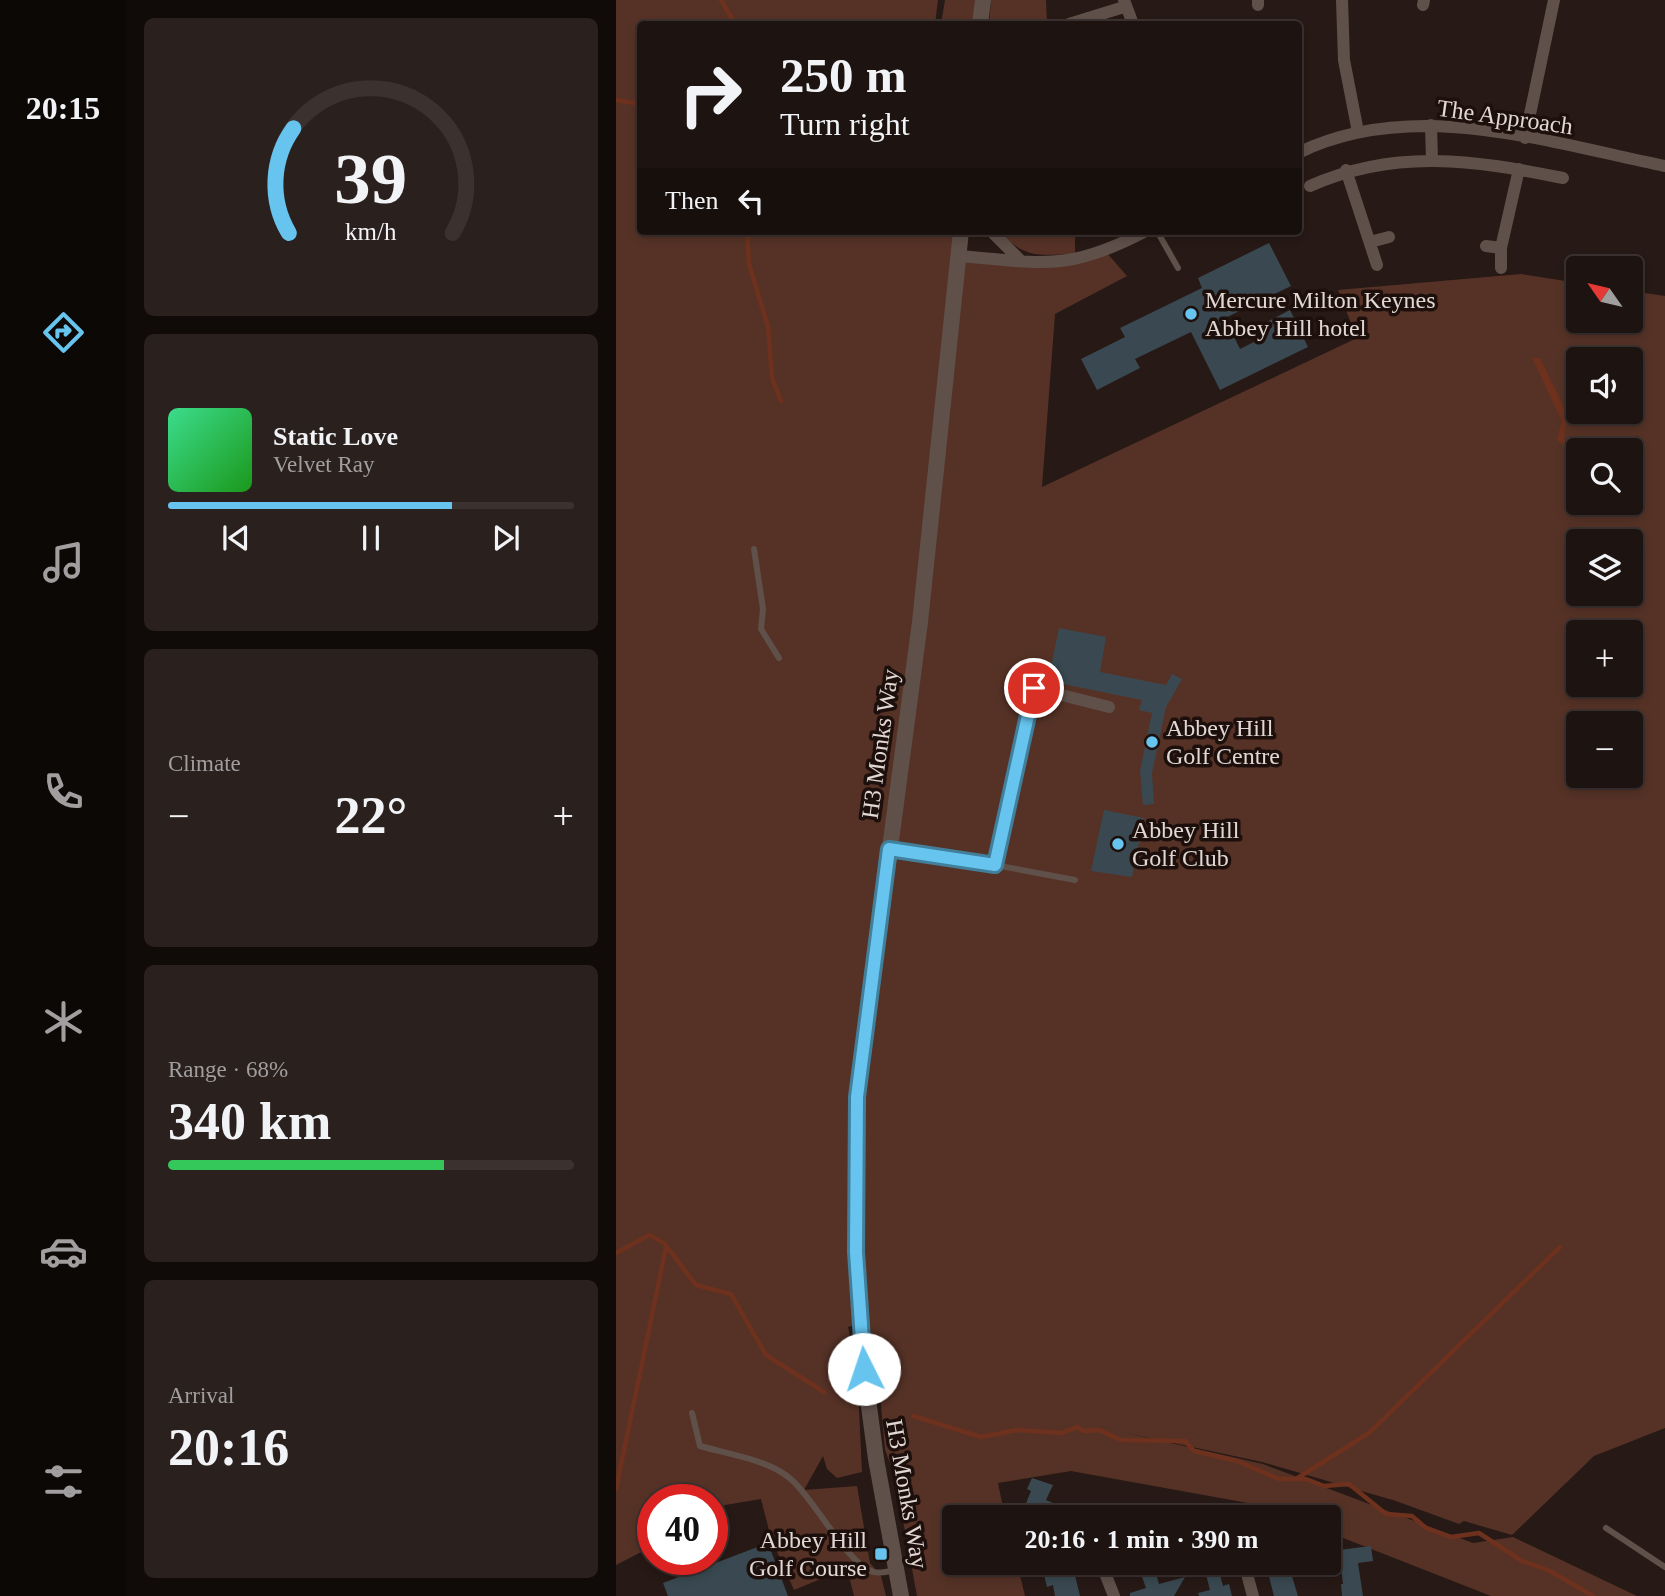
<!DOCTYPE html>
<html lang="en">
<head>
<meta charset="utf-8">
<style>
	:root { --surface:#1d1310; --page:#2a201e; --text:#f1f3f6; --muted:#a09e9f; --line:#3b3230; --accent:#66c4ef }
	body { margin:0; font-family:Georgia,serif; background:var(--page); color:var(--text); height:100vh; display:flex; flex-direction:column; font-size:26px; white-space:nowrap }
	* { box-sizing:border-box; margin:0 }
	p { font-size:23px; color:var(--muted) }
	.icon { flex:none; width:38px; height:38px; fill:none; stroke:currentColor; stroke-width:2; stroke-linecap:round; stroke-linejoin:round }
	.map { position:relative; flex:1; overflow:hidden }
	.details { display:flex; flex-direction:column; gap:18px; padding:18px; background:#100a09; width:490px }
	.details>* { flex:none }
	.hud { position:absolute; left:21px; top:21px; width:665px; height:214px; border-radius:7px; box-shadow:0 4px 10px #0003,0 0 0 2px var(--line); background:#1d1310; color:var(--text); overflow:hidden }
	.needle { width:46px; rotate:304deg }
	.fabs { position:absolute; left:950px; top:256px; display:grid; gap:14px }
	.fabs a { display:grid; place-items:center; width:77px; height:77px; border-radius:7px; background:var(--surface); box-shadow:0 4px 10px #0003,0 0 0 2px var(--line); font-size:35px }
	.speed { position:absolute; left:21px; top:1484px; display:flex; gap:14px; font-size:35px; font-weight:700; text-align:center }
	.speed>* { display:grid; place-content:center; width:91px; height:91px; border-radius:50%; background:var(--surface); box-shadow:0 4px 10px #0003,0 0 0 2px var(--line); line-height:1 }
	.speed .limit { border:10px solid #d22; background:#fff; color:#111 }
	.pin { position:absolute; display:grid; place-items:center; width:60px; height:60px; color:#fff; margin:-30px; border:4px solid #fff; border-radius:50%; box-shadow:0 2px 7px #0007 }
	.me { position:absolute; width:77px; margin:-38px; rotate:356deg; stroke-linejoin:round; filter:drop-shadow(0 0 5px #0008) }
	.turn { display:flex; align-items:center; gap:24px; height:147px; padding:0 28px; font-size:32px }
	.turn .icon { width:91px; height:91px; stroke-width:2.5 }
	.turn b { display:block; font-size:49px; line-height:60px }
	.then { display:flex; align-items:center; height:66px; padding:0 28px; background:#0003; gap:14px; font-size:26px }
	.big { font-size:52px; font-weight:800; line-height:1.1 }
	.details .tile { flex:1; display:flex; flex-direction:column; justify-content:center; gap:10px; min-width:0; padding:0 24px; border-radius:10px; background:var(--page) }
	.details .dial { align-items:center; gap:0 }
	.dial svg { height:182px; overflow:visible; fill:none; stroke:var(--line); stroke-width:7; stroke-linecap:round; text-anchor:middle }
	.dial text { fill:var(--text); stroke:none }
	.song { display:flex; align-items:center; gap:21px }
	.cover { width:84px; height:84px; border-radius:10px; background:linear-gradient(135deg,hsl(150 70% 55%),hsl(120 70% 35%)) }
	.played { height:7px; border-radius:4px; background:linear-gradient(90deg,var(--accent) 70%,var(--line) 70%) }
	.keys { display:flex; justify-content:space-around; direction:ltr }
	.heat { display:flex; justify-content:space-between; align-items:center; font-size:38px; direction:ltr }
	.charge { height:10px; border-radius:5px; background:linear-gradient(90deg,#34c759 68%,var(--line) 0) }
	.trip { position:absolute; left:326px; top:1505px; width:399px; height:70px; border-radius:7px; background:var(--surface); box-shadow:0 4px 10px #0003,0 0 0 2px var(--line); font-weight:800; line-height:70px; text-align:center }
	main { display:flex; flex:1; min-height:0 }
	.dock { display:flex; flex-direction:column; width:126px; justify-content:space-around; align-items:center; background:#0c0806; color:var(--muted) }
	.dock .icon { width:49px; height:49px }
	.dock .selected { color:var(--accent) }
	.dock b { font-size:32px; color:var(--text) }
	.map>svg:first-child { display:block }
</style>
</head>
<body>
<main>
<nav class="dock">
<b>20:15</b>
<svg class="icon selected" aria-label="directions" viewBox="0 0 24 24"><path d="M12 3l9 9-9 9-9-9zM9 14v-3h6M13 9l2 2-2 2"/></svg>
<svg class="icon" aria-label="music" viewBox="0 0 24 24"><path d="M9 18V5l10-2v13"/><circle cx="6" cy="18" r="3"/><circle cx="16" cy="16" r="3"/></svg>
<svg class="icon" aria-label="phone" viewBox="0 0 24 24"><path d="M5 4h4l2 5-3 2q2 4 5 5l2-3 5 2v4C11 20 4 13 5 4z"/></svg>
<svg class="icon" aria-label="climate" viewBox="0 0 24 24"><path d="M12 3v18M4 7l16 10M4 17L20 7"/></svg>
<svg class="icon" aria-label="car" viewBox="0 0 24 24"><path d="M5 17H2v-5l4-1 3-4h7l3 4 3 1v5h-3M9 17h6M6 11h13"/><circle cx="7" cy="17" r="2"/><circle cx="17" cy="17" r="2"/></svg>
<svg class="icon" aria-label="filters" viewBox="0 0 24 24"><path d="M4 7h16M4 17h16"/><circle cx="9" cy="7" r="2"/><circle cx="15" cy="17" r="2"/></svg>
</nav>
<section class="details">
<div class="tile dial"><svg viewBox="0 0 100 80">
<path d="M14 69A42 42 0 1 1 86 69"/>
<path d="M14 69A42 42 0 0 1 16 23" stroke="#66c4ef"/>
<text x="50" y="56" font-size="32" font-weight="700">39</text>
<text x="50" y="72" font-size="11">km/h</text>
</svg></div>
<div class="tile">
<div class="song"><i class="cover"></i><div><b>Static Love</b><p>Velvet Ray</p></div></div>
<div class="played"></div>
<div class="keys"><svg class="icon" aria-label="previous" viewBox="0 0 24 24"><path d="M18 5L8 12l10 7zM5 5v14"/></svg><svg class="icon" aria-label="pause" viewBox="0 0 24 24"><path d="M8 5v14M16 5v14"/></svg><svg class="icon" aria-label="next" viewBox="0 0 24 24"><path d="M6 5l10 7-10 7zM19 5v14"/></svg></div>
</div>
<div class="tile"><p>Climate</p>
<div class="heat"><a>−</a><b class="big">22°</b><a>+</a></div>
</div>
<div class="tile"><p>Range · 68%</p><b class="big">340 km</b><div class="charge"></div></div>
<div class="tile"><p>Arrival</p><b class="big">20:16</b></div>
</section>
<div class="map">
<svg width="1049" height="1596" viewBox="0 0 1049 1596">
	<rect width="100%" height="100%" fill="#271915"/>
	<path fill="#563226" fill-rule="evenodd" d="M 0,0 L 322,0 L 319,24 L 24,24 L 24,231 L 338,231 L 343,256 L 405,261 L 490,252 L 511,276 L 439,314 L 426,487 L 741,338 L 722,290 L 905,274 L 962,283 L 962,320 L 1015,320 L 1015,291 L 1049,296 L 1049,1428 L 978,1456 L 896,1535 L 848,1521 L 843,1524 L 780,1501 L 646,1462 L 506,1432 L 647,1464 L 857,1543 L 897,1537 L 1021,1596 L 875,1596 L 712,1532 L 712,1517 L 670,1517 L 632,1503 L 455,1471 L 382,1483 L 389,1517 L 338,1517 L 338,1563 L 401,1563 L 409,1596 L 301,1596 L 279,1477 L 269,1450 L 261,1362 L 245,1323 L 232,1327 L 241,1367 L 246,1472 L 221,1478 L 211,1469 L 207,1456 L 188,1490 L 241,1486 L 254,1563 L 265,1576 L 270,1596 L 238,1596 L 231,1568 L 178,1590 L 155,1538 L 145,1499 L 109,1505 L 96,1512 L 96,1500 L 37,1500 L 37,1546 L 0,1565 ZM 962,359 L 1015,359 L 1015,411 L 962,411 ZM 962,450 L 1015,450 L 1015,502 L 962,502 ZM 962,541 L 1015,541 L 1015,593 L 962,593 ZM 962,632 L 1015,632 L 1015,684 L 962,684 ZM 962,723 L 1015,723 L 1015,775 L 962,775 Z
		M 329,0 L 359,0 L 357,24 L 325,24 Z
		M 375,0 L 430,0 L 431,24 L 373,24 Z
		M 381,231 L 459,231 L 459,254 C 419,255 412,259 381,231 Z"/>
	<path fill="#6d311d" d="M 916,358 L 924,358 L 951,414 L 948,439 L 963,450 L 962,457 L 941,440 L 946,421 Z"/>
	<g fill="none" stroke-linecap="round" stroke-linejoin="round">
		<path stroke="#6d311d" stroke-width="4.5" d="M 105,0 L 115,17 L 114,24
			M 0,100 L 24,104
			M 131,231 L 133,264 L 152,327 L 156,378 L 165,401
			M 0,1253 L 33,1235 L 48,1243 L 80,1285 L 115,1294 L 150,1355 L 208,1392
			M 297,1416 L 365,1437 L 401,1430 L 446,1433 L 461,1427 L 468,1431 L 483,1430 L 505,1440 L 569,1441 L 578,1451 L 621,1461 L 663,1479 L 690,1479 L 708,1486 L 733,1484 L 770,1514 L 796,1516 L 810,1528 L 835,1537 L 863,1533 L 906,1561 L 934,1571 L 977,1596
			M 680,1479 L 753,1433 L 944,1247
			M 0,1489 L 50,1247"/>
	</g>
	<path fill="#3a4951" d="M 653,243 L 675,286 L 609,318 L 624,349 L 650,336 L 645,325 L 674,310 L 692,347 L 604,390 L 575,332 L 519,359 L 524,368 L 481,390 L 465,359 L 509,337 L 504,328 L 586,288 L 582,278 Z
		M 443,628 L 490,637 L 484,672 L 550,685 L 556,674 L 566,679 L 550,707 L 536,773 L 538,804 L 527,805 L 524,771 L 536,713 L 523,710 L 526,700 L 432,681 Z
		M 488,810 L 528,818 L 516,877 L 475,871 Z
		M 416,1478 L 437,1485 L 430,1500 L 444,1506 L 438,1517 L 409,1506 L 415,1491 L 411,1489 Z
		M 152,1543 L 172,1596 L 52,1596 L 47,1583 Z
		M 755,1546 L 757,1561 L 742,1563 L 747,1596 L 726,1596 L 725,1584 L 727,1584 L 723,1550 Z
		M 425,1563 L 440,1563 L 442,1567 L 456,1563 L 464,1596 L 439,1596 L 437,1585 L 431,1587 Z
		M 521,1563 L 537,1563 L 543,1584 L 569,1577 L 558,1596 L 514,1596 L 514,1593 L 530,1588 Z
		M 587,1563 L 601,1563 L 607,1586 L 613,1584 L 616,1596 L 583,1596 L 582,1593 L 594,1590 Z
		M 657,1563 L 672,1563 L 682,1596 L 658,1596 L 650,1565 Z"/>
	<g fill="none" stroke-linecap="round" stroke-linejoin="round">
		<path stroke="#60504a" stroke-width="6" d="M 541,231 L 562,268
			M 138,549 L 147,609 L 145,629 L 163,658
			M 379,865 L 459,880
			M 76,1413 L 84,1446 C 112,1454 148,1459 171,1476 C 198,1496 232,1567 258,1572 C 264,1574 273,1571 279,1570
			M 990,1528 L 1049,1567"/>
		<path stroke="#60504a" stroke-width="12" d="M 508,0 L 517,24
			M 726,0 L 728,60 L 742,132
			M 642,5 L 642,0
			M 807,5 L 808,0
			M 453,24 L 508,7
			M 815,125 L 816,161
			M 909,138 L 938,0
			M 682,153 C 797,97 931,142 1049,166
			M 730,170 L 761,265
			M 694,186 C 779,148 858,160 947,178
			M 375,231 L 405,261
			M 754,242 L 773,237
			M 870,246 L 885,248
			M 343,256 C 427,263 452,272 530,231
			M 885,268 L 885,248 L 903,169
			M 273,849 L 379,865 L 418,688 L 493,707
			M 485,1563 L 498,1596
			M 628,1563 L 637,1596"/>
		<path stroke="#60504a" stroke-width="16" d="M 364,24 L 367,0
			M 285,1596 L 260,1459 L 248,1369 L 240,1252 L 241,1097 L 304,622 L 345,231"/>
	</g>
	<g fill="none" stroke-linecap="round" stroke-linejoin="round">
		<defs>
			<path id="route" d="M 248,1369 L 240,1252 L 241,1097 L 273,849 L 379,865 L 418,688"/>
		</defs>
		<use href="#route" stroke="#427f9b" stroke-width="18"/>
		<use href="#route" stroke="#66c4ef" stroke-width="12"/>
	</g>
	<g fill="#66c4ef" stroke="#1d100c" stroke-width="2.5">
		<circle cx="575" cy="314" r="7"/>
		<circle cx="536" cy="742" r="7"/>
		<circle cx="502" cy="844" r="7"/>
		<rect x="258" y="1547" width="14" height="14" rx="3.5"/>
	</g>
	<g text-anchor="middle" stroke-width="7" stroke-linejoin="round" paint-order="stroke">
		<g font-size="24" fill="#e1d7d3" stroke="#1d100c">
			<text transform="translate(889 117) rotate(8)" y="8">The Approach</text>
			<text transform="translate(264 744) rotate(-82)" y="8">H3 Monks Way</text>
			<text transform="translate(291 1494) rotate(80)" y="8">H3 Monks Way</text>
		</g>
		<g font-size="24" fill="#e1d7d3" stroke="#1d100c" text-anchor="start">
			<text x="589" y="308">Mercure Milton Keynes<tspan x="589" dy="28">Abbey Hill hotel</tspan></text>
			<text x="550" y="736">Abbey Hill<tspan x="550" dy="28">Golf Centre</tspan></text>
			<text x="516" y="838">Abbey Hill<tspan x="516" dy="28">Golf Club</tspan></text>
			<text x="251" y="1548" text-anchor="end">Abbey Hill<tspan x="251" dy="28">Golf Course</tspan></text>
		</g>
	</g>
</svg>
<div class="fabs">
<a><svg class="needle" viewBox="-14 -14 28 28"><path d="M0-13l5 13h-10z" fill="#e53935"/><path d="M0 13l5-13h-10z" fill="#a09e9f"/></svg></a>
<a><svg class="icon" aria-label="sound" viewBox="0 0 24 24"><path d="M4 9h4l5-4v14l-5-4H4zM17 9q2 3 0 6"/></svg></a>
<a><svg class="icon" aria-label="search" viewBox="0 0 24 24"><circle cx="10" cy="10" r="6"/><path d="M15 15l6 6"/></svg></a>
<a><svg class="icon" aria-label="layers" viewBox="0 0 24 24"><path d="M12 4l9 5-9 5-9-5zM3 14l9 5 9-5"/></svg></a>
<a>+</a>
<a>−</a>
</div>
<div class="speed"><div class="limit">40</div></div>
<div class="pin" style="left:418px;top:688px;background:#d93025"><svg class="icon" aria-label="arrive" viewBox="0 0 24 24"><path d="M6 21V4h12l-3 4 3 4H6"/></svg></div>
<svg class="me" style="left:248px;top:1369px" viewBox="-20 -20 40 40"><circle r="19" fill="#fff"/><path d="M0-13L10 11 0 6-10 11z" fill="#66c4ef"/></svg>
<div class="trip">20:16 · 1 min · 390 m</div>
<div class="hud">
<div class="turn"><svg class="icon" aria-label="right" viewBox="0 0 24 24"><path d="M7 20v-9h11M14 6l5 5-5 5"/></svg><div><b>250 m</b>Turn right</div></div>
<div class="then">Then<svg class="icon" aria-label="left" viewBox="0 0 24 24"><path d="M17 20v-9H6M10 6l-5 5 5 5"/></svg></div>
</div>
</div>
</main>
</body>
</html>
